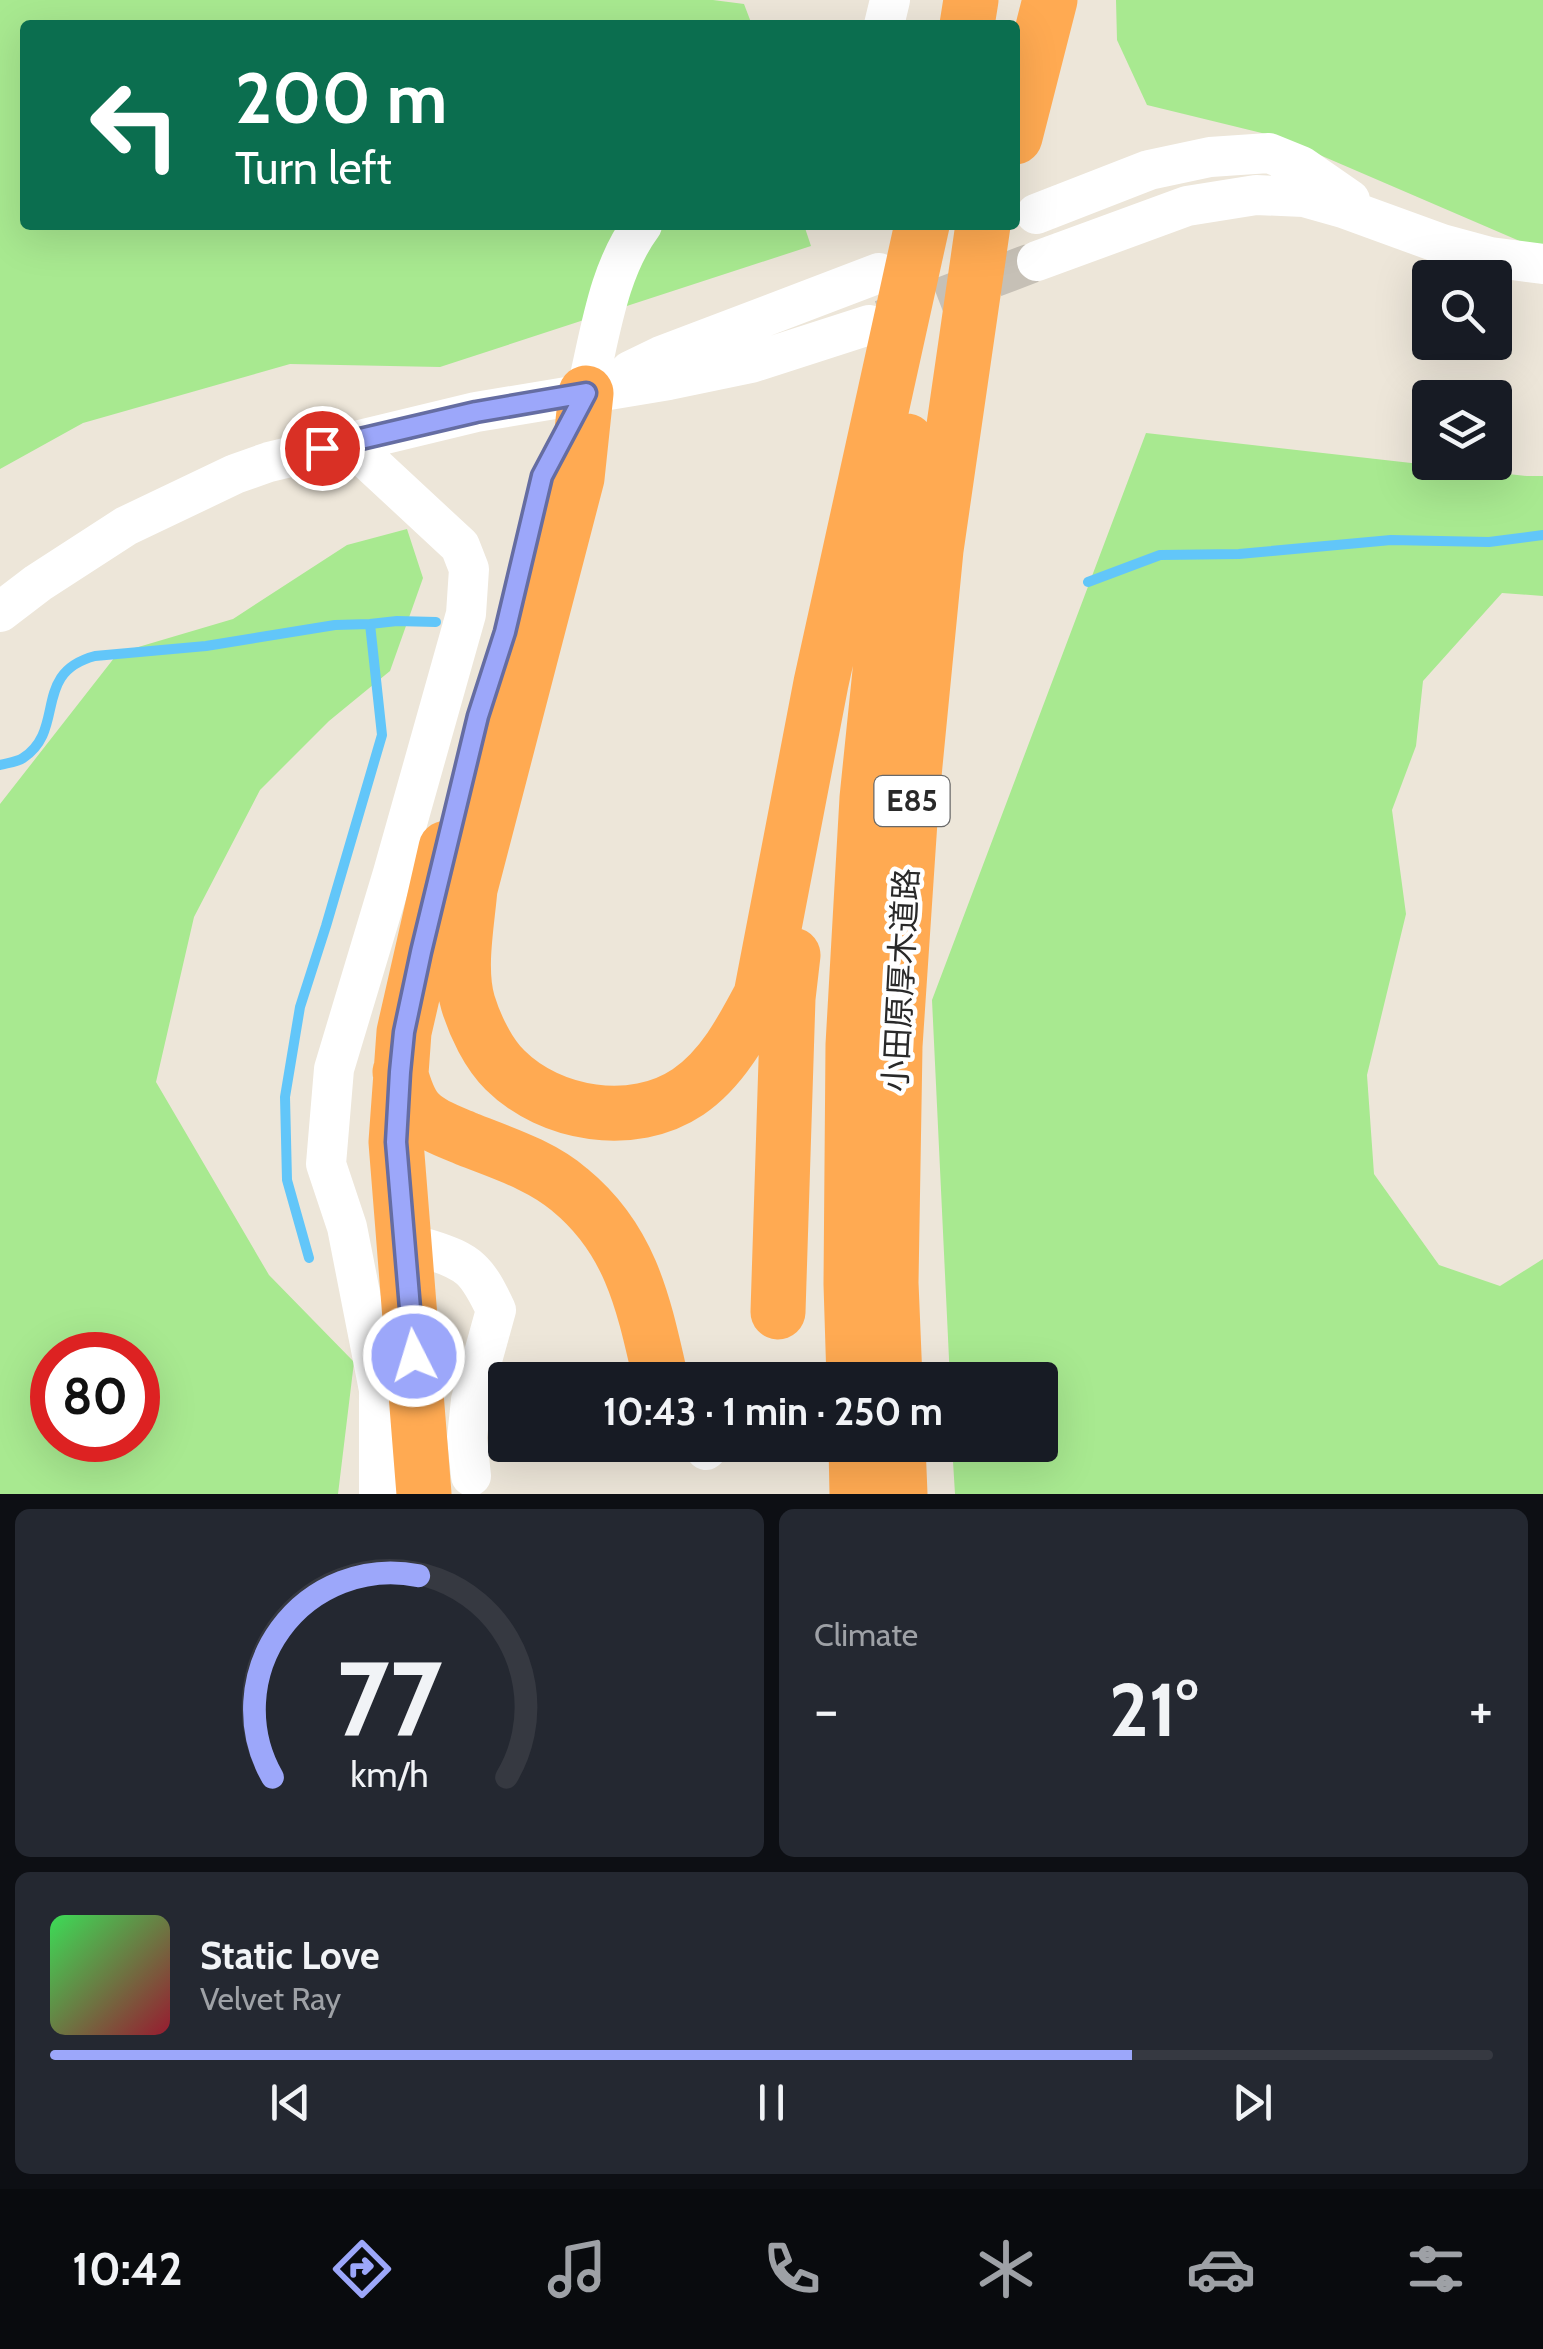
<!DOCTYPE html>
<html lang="en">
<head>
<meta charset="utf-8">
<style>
	:root { --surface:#171b24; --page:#242831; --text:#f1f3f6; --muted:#9ea1a6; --line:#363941; --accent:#9ca7fa }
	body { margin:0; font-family:Cabin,"Noto Sans JP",sans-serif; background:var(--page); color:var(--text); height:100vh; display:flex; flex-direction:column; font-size:38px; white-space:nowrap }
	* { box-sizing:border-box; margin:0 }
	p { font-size:32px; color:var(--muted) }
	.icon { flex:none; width:55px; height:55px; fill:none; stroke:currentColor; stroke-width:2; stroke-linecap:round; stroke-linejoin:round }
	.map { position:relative; height:1494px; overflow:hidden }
	.side { display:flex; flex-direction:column; gap:15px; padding:15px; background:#0d0f14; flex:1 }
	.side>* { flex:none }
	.guide { position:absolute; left:20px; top:20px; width:1000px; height:210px; border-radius:10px; box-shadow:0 10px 40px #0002; background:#0b6e4f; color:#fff; overflow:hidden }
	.fabs { position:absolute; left:1412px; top:260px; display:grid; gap:20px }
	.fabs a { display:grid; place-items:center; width:100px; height:100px; border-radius:10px; background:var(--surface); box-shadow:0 10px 40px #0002; font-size:50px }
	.speed { position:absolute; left:30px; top:1332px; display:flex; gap:20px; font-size:50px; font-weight:700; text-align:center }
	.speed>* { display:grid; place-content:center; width:130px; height:130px; border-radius:50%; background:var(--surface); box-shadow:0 10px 40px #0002; line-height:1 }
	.speed .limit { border:15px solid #d22; background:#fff; color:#111 }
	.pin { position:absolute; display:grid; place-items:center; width:85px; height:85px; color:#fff; margin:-42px; border:5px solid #fff; border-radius:50%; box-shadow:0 2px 10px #0007 }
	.me { position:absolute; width:110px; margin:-55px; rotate:355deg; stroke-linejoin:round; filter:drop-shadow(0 0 8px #0008) }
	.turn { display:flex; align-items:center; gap:35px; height:210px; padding:0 50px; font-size:45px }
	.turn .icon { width:130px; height:130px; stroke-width:2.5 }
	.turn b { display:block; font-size:70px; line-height:85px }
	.big { font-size:75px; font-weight:700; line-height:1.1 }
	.side .card { flex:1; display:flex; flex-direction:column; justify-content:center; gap:15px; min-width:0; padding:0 35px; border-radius:15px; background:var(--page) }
	.side .dial { align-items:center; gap:0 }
	.dial svg { height:260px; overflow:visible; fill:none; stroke:var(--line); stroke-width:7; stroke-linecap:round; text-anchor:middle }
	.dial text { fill:var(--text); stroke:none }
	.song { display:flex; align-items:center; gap:30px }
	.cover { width:120px; height:120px; border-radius:15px; background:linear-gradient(135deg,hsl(130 70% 55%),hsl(350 70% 35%)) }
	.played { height:10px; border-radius:5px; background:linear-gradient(90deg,var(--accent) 75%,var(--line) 75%) }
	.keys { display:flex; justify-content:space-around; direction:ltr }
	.heat { display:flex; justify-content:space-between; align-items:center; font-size:55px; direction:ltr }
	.side .tiles { flex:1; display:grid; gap:15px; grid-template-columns:1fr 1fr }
	.card:last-child { grid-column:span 2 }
	.trip { position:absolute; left:488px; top:1362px; width:570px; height:100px; border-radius:10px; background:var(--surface); box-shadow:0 10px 40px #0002; font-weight:700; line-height:100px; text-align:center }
	.dock { display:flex; height:160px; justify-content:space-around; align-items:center; background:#090b0e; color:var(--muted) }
	.dock .icon { width:70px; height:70px }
	.dock .active { color:var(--accent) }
	.dock b { font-size:45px; color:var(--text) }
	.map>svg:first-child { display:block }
</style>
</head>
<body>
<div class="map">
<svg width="1543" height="1494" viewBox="0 0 1543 1494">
	<rect width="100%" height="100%" fill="#ede6d9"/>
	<path fill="#a8e990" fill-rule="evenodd" d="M 0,0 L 713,0 L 744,4 L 752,25 L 25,25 L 25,225 L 804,225 L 811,246 L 440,367 L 290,364 L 83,423 L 0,469 Z
		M 1116,0 L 1543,0 L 1543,251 L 1278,137 L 1147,105 L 1117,40 Z
		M 1146,433 L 1527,476 L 1543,476 L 1543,596 L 1502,593 L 1423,681 L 1416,746 L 1392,810 L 1406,914 L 1367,1075 L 1374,1174 L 1439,1265 L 1500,1286 L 1543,1259 L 1543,1494 L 955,1494 L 952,1445 L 1040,1445 L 1040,1380 L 950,1380 L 932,1000 Z
		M 407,529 L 423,578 L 390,671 L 329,721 L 260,790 L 194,917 L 156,1082 L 269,1275 L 354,1362 L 338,1494 L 0,1494 L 0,804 L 118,653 L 233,619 L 347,545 ZM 52,1355 L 138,1355 L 138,1440 L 52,1440 Z"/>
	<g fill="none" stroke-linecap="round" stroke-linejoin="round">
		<path stroke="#62c6f9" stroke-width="10" d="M 1088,582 L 1160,555 L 1239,554 L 1391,540 L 1489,542 L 1543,535
			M 0,765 C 7,763 17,762 23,758 C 67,729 31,673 95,656 L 206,646 L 335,625 L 370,624 L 397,621 L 436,622
			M 309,1258 L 287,1180 L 285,1097 L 300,1007 L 326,926 L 382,735 L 370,624"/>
		<path stroke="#c6c0b6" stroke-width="40" stroke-dasharray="40 20" stroke-linecap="butt" d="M 882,320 L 1037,261"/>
		<path stroke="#fff" stroke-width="40" d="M 884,25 L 890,0
			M 1036,214 L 1149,170 L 1210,157 L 1269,153 L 1301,166 L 1350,200
			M 1037,261 L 1187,206 L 1256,195 L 1304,197 L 1343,208 L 1442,244 L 1490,257 L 1543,264
			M 630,371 L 661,356 L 879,273
			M 586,393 C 600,337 607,272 642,225
			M 348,442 L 460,546 L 469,569 L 466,614 L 393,873 L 334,1069 L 326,1164 L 347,1227 L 379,1390 L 379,1494
			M 0,612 L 38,583 L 126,526 L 235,474 L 269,462 L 476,412 L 669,380 L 751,363 L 869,325
			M 428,1249 C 470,1262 477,1270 496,1310 L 471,1400 L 467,1438 L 471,1476
			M 702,1445 L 706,1450"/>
		<path stroke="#ffaa52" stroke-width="55" d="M 967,25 L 971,0
			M 1015,137 L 1050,0
			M 586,393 L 577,478 L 470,889 C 467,924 458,969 468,1003 C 475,1026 488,1053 505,1070 C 550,1115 633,1129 688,1092 C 722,1069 742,1031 761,995 L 821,683 L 922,225
			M 400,1072 C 404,1086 409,1103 419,1113 C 431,1126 451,1132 467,1139 C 502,1153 541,1165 570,1190 C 632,1241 644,1306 661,1380
			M 778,1312 L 788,998 L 793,955
			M 854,1380 L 851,1284 L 853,1045 L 867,798 L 893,545 L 907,441
			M 895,1380 L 891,1283 L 895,1046 L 911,806 L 936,550 L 983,225
			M 856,1445 L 857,1494
			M 898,1445 L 900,1494
			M 424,1494 L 396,1142 L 404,1032 L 446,848"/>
	</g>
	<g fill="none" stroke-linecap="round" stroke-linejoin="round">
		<defs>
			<path id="route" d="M 322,448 L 476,412 L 586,393 L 542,476 L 505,632 L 478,716 L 421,952 L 404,1032 L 400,1072 L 396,1142 L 414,1356"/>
		</defs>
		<use href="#route" stroke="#656da2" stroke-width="25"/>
		<use href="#route" stroke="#9ca7fa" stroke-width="18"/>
	</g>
	<g text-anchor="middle" stroke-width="9" stroke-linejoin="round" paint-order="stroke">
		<rect fill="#fff" stroke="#696969" stroke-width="2.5" x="874.5" y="776" width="75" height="50" rx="8"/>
		<g font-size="30" font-weight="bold" fill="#292929">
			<text x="912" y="811">E85</text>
		</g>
		<g font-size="32" fill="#292929" stroke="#fff">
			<text transform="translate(901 980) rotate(-87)" y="11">小田原厚木道路</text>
		</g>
	</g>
</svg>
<div class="fabs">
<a><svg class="icon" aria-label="search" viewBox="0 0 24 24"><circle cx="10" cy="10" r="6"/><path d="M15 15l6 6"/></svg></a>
<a><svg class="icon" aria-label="layers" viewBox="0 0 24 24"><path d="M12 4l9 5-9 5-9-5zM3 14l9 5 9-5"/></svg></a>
</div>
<div class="speed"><div class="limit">80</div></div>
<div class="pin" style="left:322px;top:448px;background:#d93025"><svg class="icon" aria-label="arrive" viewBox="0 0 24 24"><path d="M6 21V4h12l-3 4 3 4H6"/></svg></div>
<svg class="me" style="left:414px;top:1356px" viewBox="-20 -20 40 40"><circle r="17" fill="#9ca7fa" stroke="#fff" stroke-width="3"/><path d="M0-11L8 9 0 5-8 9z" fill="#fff"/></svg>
<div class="trip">10:43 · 1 min · 250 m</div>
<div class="guide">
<div class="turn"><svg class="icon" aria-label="left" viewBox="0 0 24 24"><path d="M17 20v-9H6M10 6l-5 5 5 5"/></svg><div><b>200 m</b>Turn left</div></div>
</div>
</div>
<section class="side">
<div class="tiles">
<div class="card dial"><svg viewBox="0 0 100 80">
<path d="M14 69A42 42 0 1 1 86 69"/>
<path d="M14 69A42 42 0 0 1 59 7" stroke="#9ca7fa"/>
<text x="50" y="56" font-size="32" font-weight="700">77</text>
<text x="50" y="72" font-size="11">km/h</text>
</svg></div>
<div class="card"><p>Climate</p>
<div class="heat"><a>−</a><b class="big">21°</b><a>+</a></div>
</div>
<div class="card">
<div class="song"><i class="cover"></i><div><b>Static Love</b><p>Velvet Ray</p></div></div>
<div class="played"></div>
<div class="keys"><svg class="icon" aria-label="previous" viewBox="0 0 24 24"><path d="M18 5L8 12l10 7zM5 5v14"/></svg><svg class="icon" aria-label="pause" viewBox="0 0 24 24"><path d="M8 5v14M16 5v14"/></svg><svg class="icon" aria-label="next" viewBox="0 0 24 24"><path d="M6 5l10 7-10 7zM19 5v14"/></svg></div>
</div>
</div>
</section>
<nav class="dock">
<b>10:42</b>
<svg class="icon active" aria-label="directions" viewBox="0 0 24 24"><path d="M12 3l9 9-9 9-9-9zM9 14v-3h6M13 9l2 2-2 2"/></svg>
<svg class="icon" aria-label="music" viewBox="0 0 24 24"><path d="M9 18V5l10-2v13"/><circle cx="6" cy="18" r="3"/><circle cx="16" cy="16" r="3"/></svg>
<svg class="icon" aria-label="phone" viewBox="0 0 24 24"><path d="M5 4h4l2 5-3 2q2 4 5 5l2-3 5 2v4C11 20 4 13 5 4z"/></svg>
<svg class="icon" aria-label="climate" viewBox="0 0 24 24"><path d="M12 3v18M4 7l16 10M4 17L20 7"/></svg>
<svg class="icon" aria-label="car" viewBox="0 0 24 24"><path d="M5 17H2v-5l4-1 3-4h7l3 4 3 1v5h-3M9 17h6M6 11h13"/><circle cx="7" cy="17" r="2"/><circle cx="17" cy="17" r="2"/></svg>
<svg class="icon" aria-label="filters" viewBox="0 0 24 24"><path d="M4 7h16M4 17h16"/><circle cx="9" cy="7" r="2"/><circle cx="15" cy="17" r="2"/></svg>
</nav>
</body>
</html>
